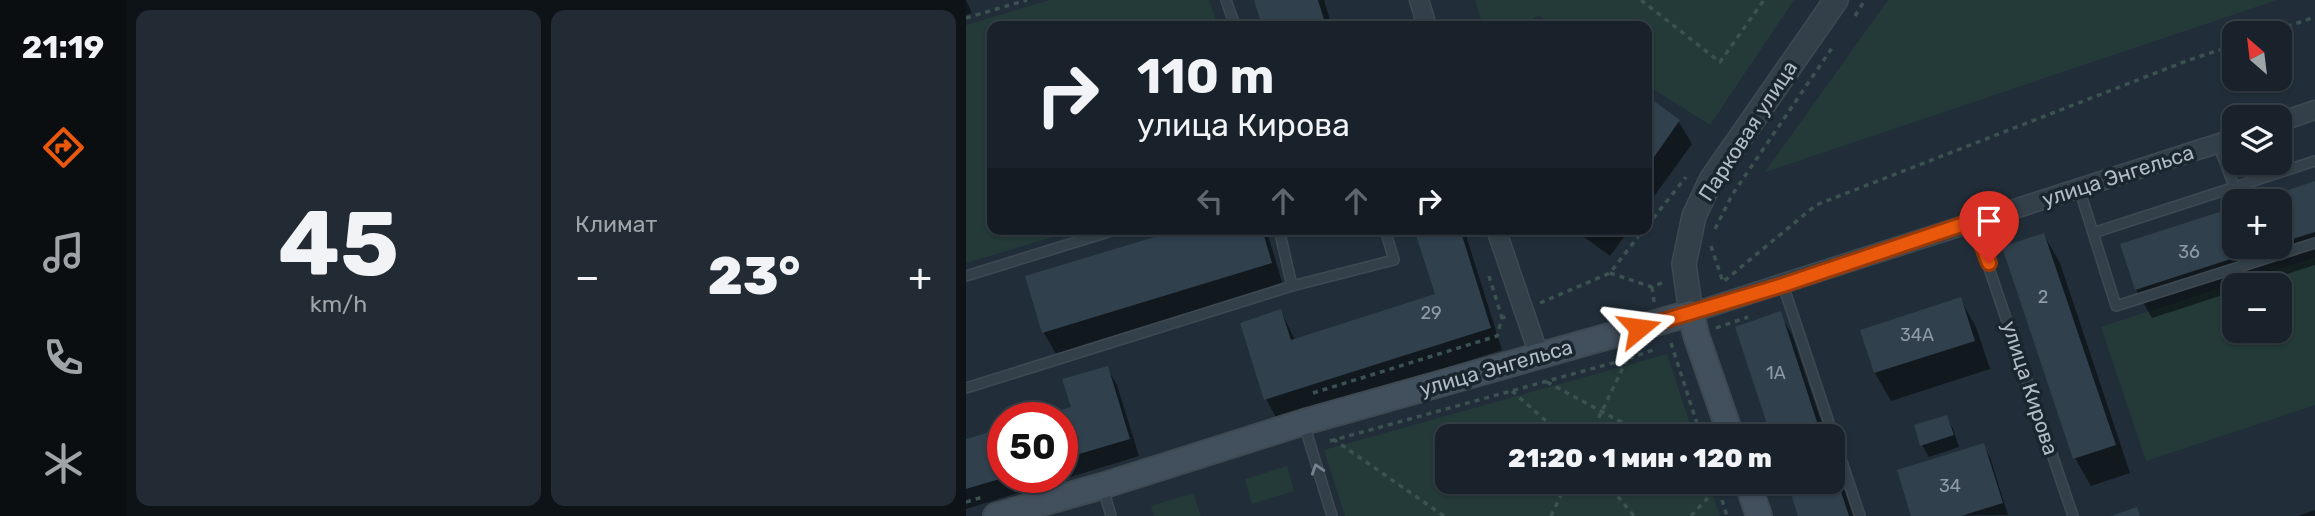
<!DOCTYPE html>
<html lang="ru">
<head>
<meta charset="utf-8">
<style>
	:root { --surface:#19222b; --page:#222a33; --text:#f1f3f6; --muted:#9fa4a9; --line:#373f47; --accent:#ea580c }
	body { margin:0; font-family:Rubik,sans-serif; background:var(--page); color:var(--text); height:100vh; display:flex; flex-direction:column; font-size:26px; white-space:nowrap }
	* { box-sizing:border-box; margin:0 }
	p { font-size:23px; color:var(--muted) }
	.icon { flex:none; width:38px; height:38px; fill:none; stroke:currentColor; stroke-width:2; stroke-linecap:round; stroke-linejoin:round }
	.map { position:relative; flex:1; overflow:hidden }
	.side { display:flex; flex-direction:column; gap:10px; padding:10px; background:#0e1318; width:840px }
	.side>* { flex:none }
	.banner { position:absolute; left:21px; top:21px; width:665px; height:214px; border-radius:14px; box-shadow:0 2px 5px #0004,0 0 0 2px var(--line); background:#19222b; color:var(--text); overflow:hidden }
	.needle { width:46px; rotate:332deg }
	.buttons { position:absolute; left:1256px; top:21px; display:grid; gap:14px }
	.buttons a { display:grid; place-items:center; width:70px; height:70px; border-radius:14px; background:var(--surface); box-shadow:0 2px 5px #0004,0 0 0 2px var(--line); font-size:35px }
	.speed { position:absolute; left:21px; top:402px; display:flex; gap:14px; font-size:35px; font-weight:700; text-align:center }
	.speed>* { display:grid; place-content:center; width:91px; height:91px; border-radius:50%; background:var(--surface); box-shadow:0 2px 5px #0004,0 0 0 2px var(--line); line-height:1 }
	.speed .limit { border:10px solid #d22; background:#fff; color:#111 }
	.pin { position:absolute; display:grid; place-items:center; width:60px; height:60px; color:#fff; margin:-72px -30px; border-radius:50% 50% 50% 0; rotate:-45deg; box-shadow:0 0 7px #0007 }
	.pin .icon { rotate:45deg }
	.me { position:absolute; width:77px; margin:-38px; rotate:74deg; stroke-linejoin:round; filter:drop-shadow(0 0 5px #0008) }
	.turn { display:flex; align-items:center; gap:24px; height:147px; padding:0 35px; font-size:32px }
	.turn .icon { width:91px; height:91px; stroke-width:2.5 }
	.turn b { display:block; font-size:49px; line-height:60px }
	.lanes { display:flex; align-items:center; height:66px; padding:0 35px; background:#0003; justify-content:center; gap:35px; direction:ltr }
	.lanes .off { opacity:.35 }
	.big { font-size:52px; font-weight:800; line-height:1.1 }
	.side .card { flex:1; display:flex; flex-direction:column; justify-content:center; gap:10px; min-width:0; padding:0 24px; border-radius:14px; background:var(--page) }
	.side .dial { align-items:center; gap:0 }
	.dial b { font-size:91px; line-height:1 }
	.heat { display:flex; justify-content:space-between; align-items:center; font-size:38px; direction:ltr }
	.side .tiles { flex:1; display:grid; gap:10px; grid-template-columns:repeat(2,1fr) }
	.trip { position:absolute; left:469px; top:424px; width:410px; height:70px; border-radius:14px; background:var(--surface); box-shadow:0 2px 5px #0004,0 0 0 2px var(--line); font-weight:800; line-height:70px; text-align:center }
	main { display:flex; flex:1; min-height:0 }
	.tab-bar { display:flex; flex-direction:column; width:126px; justify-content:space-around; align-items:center; background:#0a0e11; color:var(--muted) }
	.tab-bar .icon { width:49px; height:49px }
	.tab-bar .on { color:var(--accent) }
	.tab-bar b { font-size:32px; color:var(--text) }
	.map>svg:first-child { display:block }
</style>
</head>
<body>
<main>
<nav class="tab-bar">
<b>21:19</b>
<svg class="icon on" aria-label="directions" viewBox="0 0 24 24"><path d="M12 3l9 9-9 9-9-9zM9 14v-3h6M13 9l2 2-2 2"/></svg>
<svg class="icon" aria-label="music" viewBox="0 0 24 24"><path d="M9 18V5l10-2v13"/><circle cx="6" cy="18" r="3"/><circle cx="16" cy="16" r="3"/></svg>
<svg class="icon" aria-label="phone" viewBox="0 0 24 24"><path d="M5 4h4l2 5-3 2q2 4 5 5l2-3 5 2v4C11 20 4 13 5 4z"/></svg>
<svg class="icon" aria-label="climate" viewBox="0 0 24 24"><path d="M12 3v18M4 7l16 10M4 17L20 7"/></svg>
</nav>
<section class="side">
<div class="tiles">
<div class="card dial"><b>45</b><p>km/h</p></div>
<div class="card"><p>Климат</p>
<div class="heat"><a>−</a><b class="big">23°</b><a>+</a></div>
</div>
</div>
</section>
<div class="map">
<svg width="1349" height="516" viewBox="0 0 1349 516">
	<rect width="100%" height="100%" fill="#212e39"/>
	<path fill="#233a39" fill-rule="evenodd" d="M 84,0 L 243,0 L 252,26 L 26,26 L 26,229 L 114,229 L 0,263 L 0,25 Z
		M 509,0 L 828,0 L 744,125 L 681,85 L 681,26 L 591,26 L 572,15 L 559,26 L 517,26 Z
		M 922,0 L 1311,0 L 799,172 Z
		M 1349,257 L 1349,405 L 1180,461 L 1135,327 ZM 1314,285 L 1314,331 L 1269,331 L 1269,285 Z
		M 701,354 L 728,436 L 481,436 L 481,481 L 742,481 L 754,516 L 379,516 L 358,450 Z
		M 321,466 L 328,491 L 286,504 L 279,479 Z
		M 227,493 L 235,516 L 188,516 L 185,506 Z"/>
	<path fill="#0007" d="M 0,0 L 6,13 L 0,15 Z
		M 290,0 L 358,0 L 366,26 L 298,26 Z
		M 681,98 L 713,122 L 726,144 L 681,206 Z
		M 1349,183 L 1349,265 L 1286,285 L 1269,285 L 1269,291 L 1186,318 L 1170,290 L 1156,245 L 1314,247 L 1314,201 L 1293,201 Z
		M 221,229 L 300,229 L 317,285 L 90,354 L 78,333 L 61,278 Z
		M 450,229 L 498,229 L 536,350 L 312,421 L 300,399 L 315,311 L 329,340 L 471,295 Z
		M 607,229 L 664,229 L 644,256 Z
		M 1078,235 L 1094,263 L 1164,473 L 1125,486 L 1109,458 Z
		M 994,299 L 1010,327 L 1024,369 L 925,401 L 909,373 L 896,331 Z
		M 814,314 L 826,335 L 860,436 L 807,436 Z
		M 141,368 L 151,385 L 173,456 L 0,509 L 0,441 L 37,478 L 96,478 L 96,418 L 73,418 L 107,408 Z
		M 981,417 L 987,429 L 993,447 L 963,457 L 956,445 Z
		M 1017,445 L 1024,457 L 1042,515 L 947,516 Z
		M 866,454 L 887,516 L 834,516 L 866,481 Z
		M 1349,510 L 1349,516 L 1332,516 Z"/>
	<path fill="#30404d" d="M 288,0 L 352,0 L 360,26 L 296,26 Z
		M 681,96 L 714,120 L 681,167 Z
		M 1349,181 L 1349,232 L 1314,243 L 1314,201 L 1289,201 Z
		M 1269,207 L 1269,247 L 1302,247 L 1169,290 L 1154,244 Z
		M 215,229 L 296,229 L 306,263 L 76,333 L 59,276 Z
		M 448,229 L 494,229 L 525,328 L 298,400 L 274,323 L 315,309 L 325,340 L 469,294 Z
		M 1078,233 L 1150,445 L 1107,459 L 1036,247 Z
		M 995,297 L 1009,341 L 908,373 L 894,330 Z
		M 815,311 L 850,419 L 856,436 L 805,436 L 769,327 Z
		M 142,366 L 164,439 L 96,459 L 96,418 L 70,418 L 105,407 L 96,379 Z
		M 981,415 L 988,435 L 954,446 L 948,425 Z
		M 37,428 L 37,478 L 0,489 L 0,439 Z
		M 1018,443 L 1037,503 L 995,516 L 945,516 L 931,470 Z
		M 867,467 L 883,516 L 832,516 L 821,481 L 866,481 Z
		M 1171,507 L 1174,516 L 1145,516 Z"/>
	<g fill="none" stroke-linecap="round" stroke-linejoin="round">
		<defs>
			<path id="service" d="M 260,0 L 269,26
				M 1252,144 L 1268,186
				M 1113,188 L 1150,306 L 1349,243
				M 1007,221 L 1107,516
				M 313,229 L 326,286
				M 1127,233 L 1349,161
				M 0,276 L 152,229
				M 817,285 L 894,516
				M 0,388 L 326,286 L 428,260 L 419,229
				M 338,424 L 366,516
				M 137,488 L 145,516"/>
			<path id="minor" d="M 453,0 L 461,26
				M 1314,122 L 1349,110
				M 530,229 L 573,355
				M 725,313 L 1269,138"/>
			<path id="tertiary" d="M 725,313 L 718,264 L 728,216 L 745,180 L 870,0"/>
			<path id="secondary" d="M 781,481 L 793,516
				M 30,516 L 136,486 L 338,422 L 725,313 L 730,335 L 765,436"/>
		</defs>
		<use href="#service" stroke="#3e4952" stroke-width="12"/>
		<use href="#minor" stroke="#3e4952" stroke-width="21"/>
		<use href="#tertiary" stroke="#3e4952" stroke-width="26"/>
		<use href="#secondary" stroke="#3e4952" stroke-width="28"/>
		<path stroke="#3b5251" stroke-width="3.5" stroke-dasharray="5 5" stroke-linecap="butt" d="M 675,0 L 754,62 L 798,0
			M 889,16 L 899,0
			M 0,18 L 61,0
			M 1302,33 L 1349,17
			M 681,226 L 720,177
			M 749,229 L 766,195 L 868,45
			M 745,246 L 757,282 L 850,205 L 1223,60 L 1269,45
			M 644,273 L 686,287 L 698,282
			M 523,276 L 536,318
			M 686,287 L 688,302
			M 574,303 L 644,273 L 678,229
			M 750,328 L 782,317
			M 705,343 L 735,436
			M 581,382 L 681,436
			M 546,391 L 597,436
			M 347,393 L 531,336 L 536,318 L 541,316
			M 624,436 L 661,359
			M 367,439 L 478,516
			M 364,441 L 661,359 L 690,349
			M 639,481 L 668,516
			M 750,481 L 761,516
			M 0,502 L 17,497
			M 585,516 L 602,481
			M 725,516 L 752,487"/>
		<use href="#service" stroke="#344049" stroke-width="9"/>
		<use href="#minor" stroke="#344049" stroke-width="18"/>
		<use href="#tertiary" stroke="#344049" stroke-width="23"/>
		<use href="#secondary" stroke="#424f5c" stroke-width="24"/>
	</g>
	<defs><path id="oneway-chevron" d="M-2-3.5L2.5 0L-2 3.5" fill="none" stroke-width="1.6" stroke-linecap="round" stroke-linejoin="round" transform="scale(1.75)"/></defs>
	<use stroke="#78848d" href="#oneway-chevron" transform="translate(351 469) rotate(-108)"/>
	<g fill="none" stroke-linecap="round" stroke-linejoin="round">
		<defs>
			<path id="route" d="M 673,328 L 817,285 L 1007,221 L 1023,263"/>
		</defs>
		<use href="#route" stroke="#983908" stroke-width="18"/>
		<use href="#route" stroke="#ea580c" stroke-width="12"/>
	</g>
	<g text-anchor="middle" stroke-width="7" stroke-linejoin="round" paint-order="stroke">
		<g font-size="18" fill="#8e9ba6">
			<text x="1223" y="258">36</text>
			<text x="1077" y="303">2</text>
			<text x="465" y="319">29</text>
			<text x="951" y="341">34А</text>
			<text x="810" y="379">1А</text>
			<text x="984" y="492">34</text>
		</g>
		<g font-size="21" fill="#afbbc5" stroke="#1a252e">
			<text transform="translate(782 131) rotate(-57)" y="7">Парковая улица</text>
			<text transform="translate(1152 176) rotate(-18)" y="7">улица Энгельса</text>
			<text transform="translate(530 368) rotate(-16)" y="7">улица Энгельса</text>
			<text transform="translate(1064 388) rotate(72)" y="7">улица Кирова</text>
		</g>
	</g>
</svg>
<div class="buttons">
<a><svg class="needle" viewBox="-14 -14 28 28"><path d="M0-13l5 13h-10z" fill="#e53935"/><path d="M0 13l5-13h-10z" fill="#9fa4a9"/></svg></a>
<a><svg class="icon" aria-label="layers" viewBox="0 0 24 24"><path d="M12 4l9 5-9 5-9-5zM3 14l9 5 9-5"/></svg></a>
<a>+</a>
<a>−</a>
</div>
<div class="speed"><div class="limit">50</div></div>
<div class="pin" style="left:1023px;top:263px;background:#d93025"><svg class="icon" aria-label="arrive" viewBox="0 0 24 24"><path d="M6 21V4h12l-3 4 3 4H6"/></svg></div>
<svg class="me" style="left:673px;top:328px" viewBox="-20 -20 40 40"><path d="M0-17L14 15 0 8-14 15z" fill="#ea580c" stroke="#fff" stroke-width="4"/></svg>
<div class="trip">21:20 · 1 мин · 120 m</div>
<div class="banner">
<div class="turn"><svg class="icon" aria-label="right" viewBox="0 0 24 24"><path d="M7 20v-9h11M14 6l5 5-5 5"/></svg><div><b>110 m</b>улица Кирова</div></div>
<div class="lanes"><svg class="icon off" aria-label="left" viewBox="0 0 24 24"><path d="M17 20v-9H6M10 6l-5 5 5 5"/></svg><svg class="icon off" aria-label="ahead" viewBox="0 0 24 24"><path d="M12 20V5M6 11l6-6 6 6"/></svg><svg class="icon off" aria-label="ahead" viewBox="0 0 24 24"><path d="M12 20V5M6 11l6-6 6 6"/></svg><svg class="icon" aria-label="right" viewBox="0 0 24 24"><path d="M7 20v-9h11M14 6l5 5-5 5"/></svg></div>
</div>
</div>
</main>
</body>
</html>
